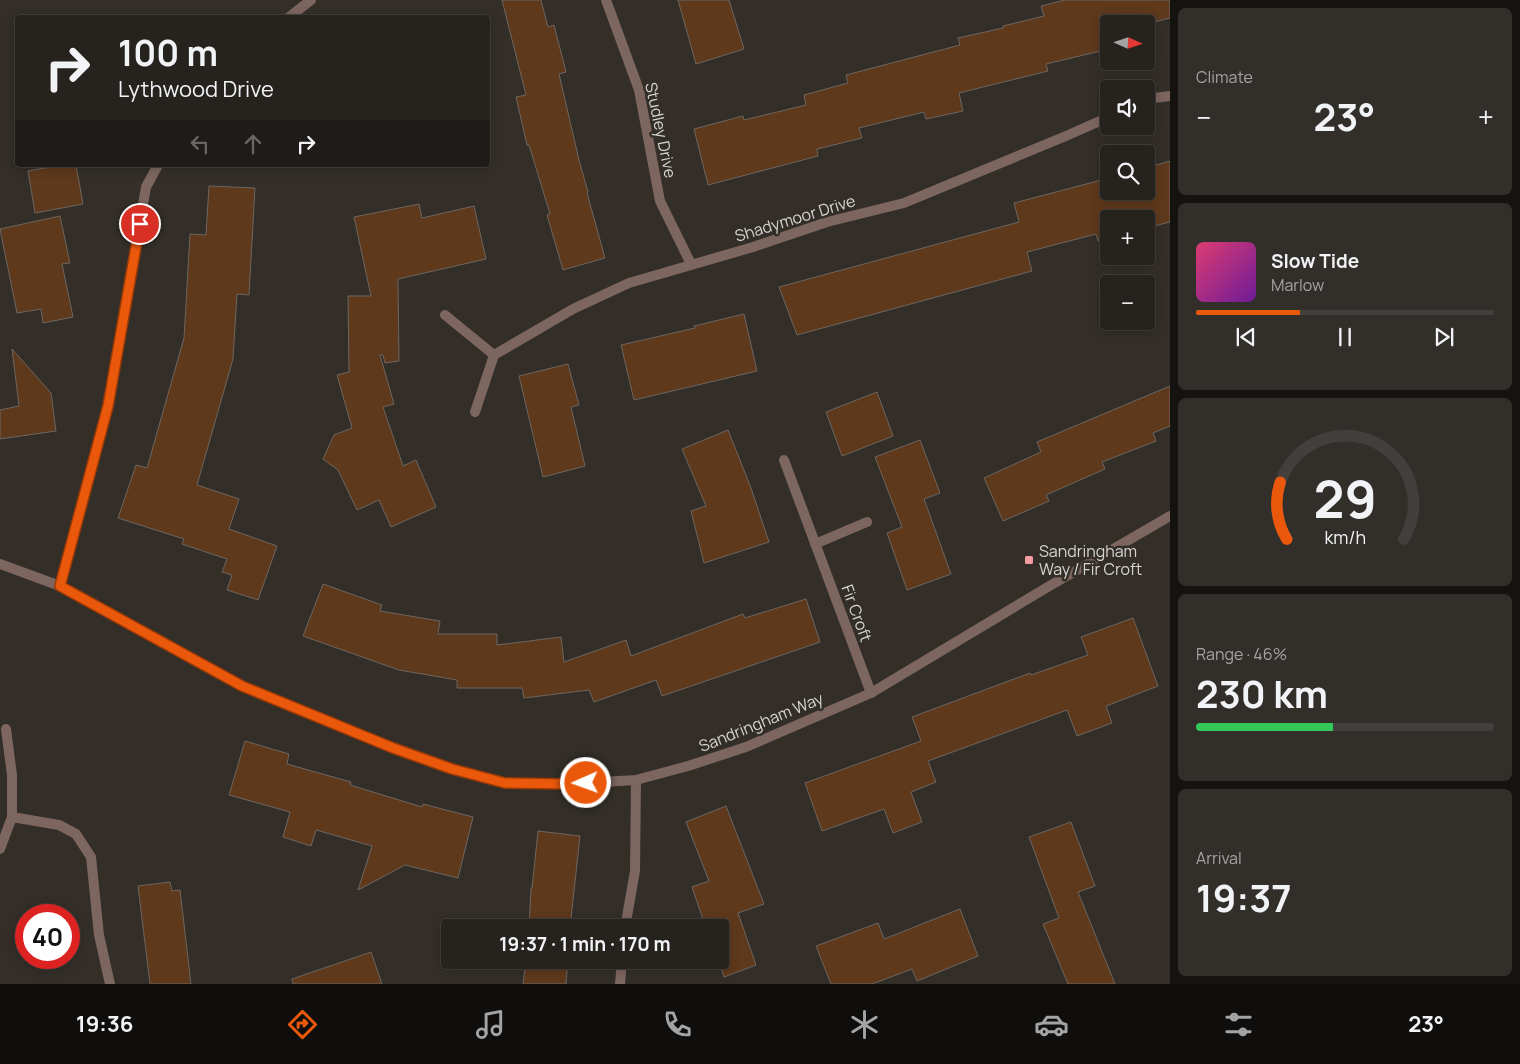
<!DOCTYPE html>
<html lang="en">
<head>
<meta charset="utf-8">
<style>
	:root { --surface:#26221e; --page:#322f2b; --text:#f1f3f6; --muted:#a4a4a4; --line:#423f3c; --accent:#ea580c }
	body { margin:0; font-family:Manrope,sans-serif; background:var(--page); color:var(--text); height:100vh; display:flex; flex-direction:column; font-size:19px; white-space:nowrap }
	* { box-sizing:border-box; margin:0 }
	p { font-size:16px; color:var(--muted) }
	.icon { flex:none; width:28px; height:28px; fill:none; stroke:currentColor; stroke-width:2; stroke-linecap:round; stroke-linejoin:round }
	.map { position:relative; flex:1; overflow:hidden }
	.details { display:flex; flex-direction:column; gap:8px; padding:8px; background:#151310; width:350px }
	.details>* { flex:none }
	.top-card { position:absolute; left:15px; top:15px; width:475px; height:152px; border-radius:5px; box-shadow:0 2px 12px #0003,0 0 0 1px var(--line); background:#26221e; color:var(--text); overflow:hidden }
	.needle { width:32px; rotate:93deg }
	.buttons { position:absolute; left:1100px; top:15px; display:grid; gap:10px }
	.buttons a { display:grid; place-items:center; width:55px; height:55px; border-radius:5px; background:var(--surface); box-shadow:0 2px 12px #0003,0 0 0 1px var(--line); font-size:25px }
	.speed { position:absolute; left:15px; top:904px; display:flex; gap:10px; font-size:25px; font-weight:700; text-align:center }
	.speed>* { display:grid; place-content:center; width:65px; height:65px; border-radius:50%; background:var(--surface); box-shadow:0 2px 12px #0003,0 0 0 1px var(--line); line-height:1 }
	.speed .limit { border:8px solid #d22; background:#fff; color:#111 }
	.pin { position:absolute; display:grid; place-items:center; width:42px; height:42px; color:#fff; margin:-21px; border:2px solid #fff; border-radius:50%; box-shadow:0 1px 5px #0007 }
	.me { position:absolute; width:55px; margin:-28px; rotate:268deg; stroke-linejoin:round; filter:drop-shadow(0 0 4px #0008) }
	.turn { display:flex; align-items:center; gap:18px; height:105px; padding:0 20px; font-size:22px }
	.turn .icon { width:65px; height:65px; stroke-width:2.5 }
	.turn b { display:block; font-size:35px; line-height:42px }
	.lanes { display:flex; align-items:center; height:48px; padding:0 20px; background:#0003; justify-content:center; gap:25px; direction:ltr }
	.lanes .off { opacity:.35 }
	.big { font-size:38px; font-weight:700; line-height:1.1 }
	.details .widget { flex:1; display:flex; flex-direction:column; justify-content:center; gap:8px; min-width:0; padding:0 18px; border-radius:8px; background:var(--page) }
	.details .dial { align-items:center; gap:0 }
	.dial svg { height:130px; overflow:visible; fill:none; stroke:var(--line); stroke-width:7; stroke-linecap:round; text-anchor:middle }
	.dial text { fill:var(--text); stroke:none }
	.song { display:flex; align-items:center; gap:15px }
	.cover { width:60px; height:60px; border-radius:8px; background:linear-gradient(135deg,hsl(340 70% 55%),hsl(280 70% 35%)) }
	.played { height:5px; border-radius:2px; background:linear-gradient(90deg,var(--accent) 35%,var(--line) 35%) }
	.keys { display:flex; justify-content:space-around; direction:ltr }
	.heat { display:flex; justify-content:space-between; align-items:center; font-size:28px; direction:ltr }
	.charge { height:8px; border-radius:4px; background:linear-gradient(90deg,#34c759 46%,var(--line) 0) }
	.trip { position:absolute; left:441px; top:919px; width:288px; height:50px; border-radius:5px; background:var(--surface); box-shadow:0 2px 12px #0003,0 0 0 1px var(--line); font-weight:700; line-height:50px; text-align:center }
	.tabs { display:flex; height:80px; justify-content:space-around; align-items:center; background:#0f0e0c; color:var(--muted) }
	.tabs .icon { width:35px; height:35px }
	.tabs .current { color:var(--accent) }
	.tabs b { font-size:22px; color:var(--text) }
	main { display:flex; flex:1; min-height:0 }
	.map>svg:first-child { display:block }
</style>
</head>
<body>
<main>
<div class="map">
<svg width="1170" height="984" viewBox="0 0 1170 984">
	<rect width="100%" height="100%" fill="#332e28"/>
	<path fill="#5e391c" stroke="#6d6661" d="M 502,0 L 541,0 L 548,27 L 554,25 L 566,72 L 559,74 L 579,160 L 588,192 L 587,193 L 605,258 L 563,270 L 547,215 L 550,214 L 529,145 L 527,145 L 516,97 L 526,95 Z
		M 678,0 L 729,0 L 744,49 L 696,64 Z
		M 1065,0 L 1170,0 L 1170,18 L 1146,24 L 1109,24 L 1109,33 L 1101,35 L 1105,50 L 1046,64 L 1048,71 L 959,93 L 963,111 L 926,119 L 924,112 L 859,128 L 862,138 L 817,149 L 818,156 L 708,185 L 694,129 L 743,116 L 744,120 L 806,105 L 804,95 L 848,83 L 846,75 L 960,45 L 958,38 L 1003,28 L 1003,26 L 1044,16 L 1041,6 Z
		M 1170,161 L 1170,222 L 1146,228 L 1146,219 L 1109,219 L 1109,238 L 1098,241 L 1096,234 L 1027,252 L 1032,271 L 797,335 L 779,287 L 1019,222 L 1014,203 L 1109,178 L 1109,191 L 1146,191 L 1146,168 Z
		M 61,165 L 76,165 L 83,204 L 35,213 L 28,171 Z
		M 209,186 L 255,188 L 249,295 L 237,294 L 233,359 L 197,485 L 239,499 L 229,529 L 277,546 L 258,600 L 227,590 L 232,575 L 222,572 L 227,559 L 182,544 L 184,539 L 118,518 L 136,465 L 147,468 L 184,338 L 190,234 L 206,235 Z
		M 419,204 L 422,218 L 474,206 L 486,259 L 398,279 L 399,361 L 385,363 L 383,355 L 380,355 L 394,404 L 383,407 L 403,466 L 416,460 L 436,507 L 391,527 L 379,500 L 357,510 L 338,470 L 323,459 L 334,435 L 352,428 L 337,375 L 349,372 L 348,296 L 371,296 L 354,217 Z
		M 60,216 L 70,263 L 62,264 L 73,317 L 43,323 L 41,309 L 17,313 L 0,229 Z
		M 744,314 L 757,371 L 634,400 L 621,345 L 695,328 L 694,326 Z
		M 12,349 L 51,393 L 56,431 L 0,439 L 0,410 L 19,406 Z
		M 568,364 L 579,405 L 571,407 L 585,466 L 543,477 L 519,376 Z
		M 1170,386 L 1170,426 L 1153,433 L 1156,441 L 1102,462 L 1105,469 L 1046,495 L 1049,501 L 1003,521 L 984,478 L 1041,452 L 1037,442 Z
		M 877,392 L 893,436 L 842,456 L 826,412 Z
		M 728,430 L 751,488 L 769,542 L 704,563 L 691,511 L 706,506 L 682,449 Z
		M 920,440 L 940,493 L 924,499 L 951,574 L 907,590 L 887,533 L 902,527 L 875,457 Z
		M 323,584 L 382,605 L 380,611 L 440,621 L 438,634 L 497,634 L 497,645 L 561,637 L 564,662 L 626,640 L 631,656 L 743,614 L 745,618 L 806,599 L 820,642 L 662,696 L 656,680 L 594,702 L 589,690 L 524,698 L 522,688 L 457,688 L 457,680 L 399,670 L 303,636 Z
		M 1133,618 L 1158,686 L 1106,706 L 1112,723 L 1077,736 L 1067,710 L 928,761 L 936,782 L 911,792 L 922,822 L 893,833 L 884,809 L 822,831 L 805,783 L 921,741 L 912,717 L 1030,673 L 1031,675 L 1088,655 L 1081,637 Z
		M 245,741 L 289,754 L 287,764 L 351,782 L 350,785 L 422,807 L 423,804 L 473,817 L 458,878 L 405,865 L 358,890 L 372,846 L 316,830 L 311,846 L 283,837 L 290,812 L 229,795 Z
		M 726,806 L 764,904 L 738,913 L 756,965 L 724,977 L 718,960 L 720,960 L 720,928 L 706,928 L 692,887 L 709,881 L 686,822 Z
		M 1071,822 L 1095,886 L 1078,892 L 1115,984 L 1068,984 L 1043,924 L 1059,918 L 1029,837 Z
		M 538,831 L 580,836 L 570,928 L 529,928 L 531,888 L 532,888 Z
		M 170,882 L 172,891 L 180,890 L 191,984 L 150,984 L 138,886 Z
		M 960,909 L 978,956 L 917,981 L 912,969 L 872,984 L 831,984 L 816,946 L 878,923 L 884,939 Z
		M 371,952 L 382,984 L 293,984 L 292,979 Z
		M 526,960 L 568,960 L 566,984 L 523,984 Z"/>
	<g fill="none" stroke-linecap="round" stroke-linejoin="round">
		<path stroke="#7c665f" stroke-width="10" d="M 606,0 L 639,90 L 660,201 L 691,264
			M 288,18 L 311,0
			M 1146,99 L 1170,96
			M 445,315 L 494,355 L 475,412
			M 494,355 L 573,309 L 629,283 L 753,247 L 827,222 L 904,203 L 1066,136 L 1109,117
			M 784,460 L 871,693
			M 815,544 L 867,522
			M 60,586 L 108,406 L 146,187 L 158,165
			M 12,817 L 59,825 L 76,834 L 91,857 L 99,935 L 110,984
			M 0,849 L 12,817 L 12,775 L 6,729
			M 625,928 L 635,871 L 636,780
			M 620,984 L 622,960"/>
		<path stroke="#7c665f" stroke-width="10" d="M 0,564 L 60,586 L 242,686 L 393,748 L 452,769 L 505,783 L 569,784 L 636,780 L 688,766 L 746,747 L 871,693 L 1046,588 L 1170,516"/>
	</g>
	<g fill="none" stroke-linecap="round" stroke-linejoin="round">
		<defs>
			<path id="route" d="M 140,224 L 108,406 L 60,586 L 242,686 L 393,748 L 452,769 L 505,783 L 569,784 L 586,783"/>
		</defs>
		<use href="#route" stroke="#983908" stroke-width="12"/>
		<use href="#route" stroke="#ea580c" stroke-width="9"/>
	</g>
	<rect fill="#f59b9d" stroke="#332e28" stroke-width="2" x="1024" y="555" width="10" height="10" rx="2.5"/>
	<g text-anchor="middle" stroke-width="5" stroke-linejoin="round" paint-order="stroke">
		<g font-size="16" fill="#d7d4d0" stroke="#332e28">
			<text transform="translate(661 130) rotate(78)" y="6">Studley Drive</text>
			<text transform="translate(795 218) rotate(-17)" y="6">Shadymoor Drive</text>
			<text transform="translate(857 613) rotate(70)" y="6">Fir Croft</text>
			<text transform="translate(761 722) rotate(-22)" y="6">Sandringham Way</text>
		</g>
		<g font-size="16" fill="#d7d4d0" stroke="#332e28" text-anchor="start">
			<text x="1039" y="557">Sandringham<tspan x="1039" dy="18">Way / Fir Croft</tspan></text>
		</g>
	</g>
</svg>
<div class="buttons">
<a><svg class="needle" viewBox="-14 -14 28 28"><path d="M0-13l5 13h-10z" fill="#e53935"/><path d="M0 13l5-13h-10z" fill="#a4a4a4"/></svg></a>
<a><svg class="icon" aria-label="sound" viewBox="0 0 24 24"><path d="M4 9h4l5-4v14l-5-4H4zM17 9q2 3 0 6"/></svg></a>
<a><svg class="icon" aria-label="search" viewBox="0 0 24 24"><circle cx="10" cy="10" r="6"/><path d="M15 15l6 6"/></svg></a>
<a>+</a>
<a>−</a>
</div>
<div class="speed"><div class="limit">40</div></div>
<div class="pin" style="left:140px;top:224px;background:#d93025"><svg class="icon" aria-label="arrive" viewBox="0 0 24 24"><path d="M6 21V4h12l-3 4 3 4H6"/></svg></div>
<svg class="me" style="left:586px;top:783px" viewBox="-20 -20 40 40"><circle r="17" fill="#ea580c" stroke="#fff" stroke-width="3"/><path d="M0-11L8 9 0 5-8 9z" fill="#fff"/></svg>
<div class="trip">19:37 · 1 min · 170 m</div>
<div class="top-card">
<div class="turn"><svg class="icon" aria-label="right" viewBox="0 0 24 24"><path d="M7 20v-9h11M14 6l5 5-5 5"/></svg><div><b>100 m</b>Lythwood Drive</div></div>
<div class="lanes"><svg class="icon off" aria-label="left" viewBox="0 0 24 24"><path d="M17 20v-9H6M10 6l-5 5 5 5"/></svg><svg class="icon off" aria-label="ahead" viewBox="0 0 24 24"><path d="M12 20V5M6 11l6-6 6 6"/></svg><svg class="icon" aria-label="right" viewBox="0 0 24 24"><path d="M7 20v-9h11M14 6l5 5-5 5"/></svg></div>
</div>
</div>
<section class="details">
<div class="widget"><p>Climate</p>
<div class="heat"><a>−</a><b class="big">23°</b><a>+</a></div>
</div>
<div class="widget">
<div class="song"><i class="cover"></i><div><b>Slow Tide</b><p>Marlow</p></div></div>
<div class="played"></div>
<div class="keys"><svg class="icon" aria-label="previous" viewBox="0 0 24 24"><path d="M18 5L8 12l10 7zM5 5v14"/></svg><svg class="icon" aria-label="pause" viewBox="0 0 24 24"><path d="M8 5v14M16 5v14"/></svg><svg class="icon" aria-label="next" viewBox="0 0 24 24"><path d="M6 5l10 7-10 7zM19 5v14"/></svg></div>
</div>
<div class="widget dial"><svg viewBox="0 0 100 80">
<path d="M14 69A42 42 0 1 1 86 69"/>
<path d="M14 69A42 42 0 0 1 10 34" stroke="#ea580c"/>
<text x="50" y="56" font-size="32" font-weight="700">29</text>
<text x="50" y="72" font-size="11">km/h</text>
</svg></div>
<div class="widget"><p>Range · 46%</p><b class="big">230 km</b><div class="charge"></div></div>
<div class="widget"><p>Arrival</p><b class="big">19:37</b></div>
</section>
</main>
<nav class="tabs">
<b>19:36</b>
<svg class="icon current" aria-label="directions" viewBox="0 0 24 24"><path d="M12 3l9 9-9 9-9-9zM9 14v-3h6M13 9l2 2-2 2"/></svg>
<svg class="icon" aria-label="music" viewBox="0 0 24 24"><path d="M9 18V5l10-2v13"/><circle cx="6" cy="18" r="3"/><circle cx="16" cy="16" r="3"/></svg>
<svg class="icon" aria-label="phone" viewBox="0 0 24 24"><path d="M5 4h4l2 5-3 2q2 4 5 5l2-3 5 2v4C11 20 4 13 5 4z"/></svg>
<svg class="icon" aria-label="climate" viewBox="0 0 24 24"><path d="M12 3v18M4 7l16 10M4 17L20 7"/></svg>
<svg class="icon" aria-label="car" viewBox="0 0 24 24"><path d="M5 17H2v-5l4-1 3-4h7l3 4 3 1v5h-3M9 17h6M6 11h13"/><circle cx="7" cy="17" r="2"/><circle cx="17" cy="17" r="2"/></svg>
<svg class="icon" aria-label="filters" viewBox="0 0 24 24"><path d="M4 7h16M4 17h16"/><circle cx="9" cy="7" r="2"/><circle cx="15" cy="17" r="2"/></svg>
<b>23°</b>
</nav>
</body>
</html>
